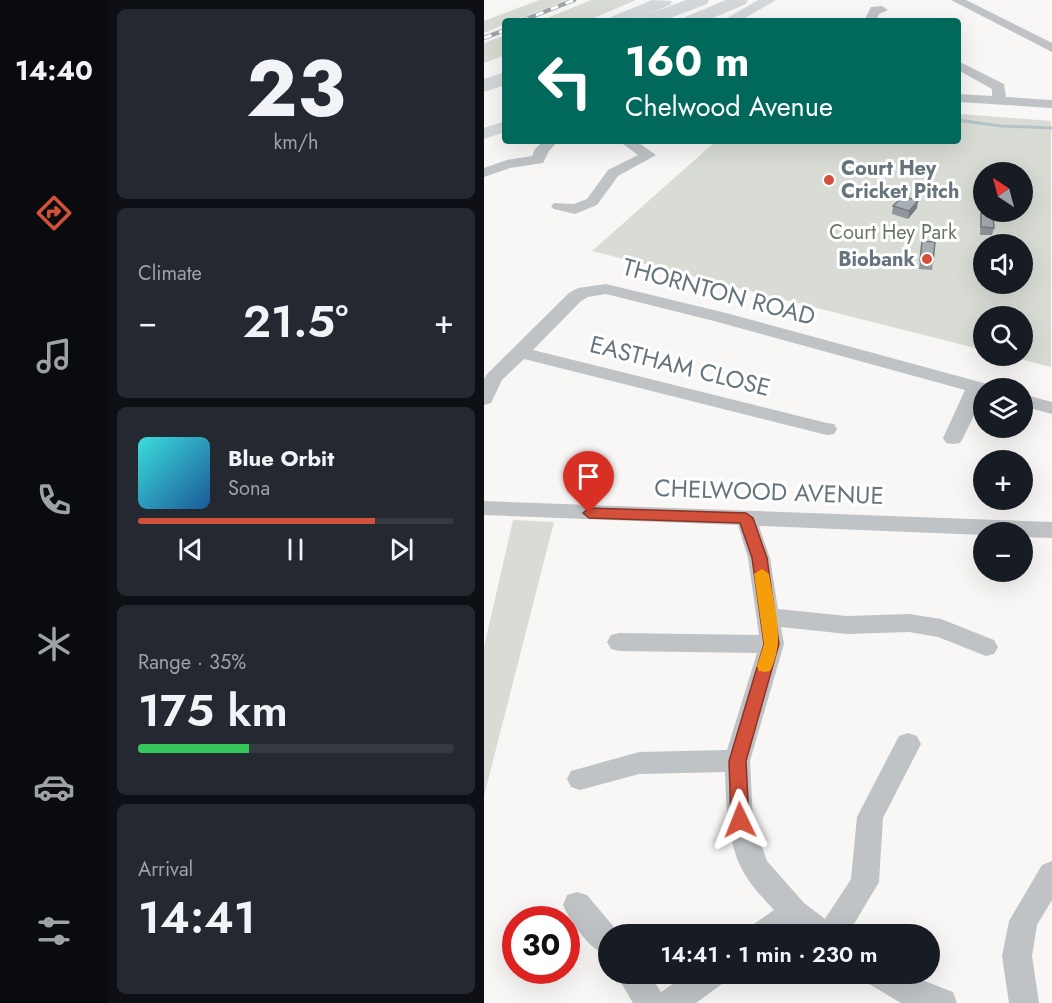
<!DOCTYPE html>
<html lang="en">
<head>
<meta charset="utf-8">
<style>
	:root { --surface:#171b24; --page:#242831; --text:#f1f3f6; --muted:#9ea1a6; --line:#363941; --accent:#d3503a }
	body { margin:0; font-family:Jost,sans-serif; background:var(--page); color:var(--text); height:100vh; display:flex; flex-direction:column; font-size:22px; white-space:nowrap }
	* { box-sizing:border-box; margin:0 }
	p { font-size:20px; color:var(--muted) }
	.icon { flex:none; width:33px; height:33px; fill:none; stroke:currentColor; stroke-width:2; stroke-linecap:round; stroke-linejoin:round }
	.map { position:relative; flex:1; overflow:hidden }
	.sheet { display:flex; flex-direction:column; gap:9px; padding:9px; background:#0d0f14; width:376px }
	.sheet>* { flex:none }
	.hud { position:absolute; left:18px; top:18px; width:459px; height:126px; border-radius:6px; box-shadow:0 6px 24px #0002; background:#00695c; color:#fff; overflow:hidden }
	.needle { width:39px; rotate:324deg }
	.tools { position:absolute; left:489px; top:162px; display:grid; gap:12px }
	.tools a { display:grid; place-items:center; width:60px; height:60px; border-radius:50%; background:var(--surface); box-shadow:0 6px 24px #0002; font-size:30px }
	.speed { position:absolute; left:18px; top:906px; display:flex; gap:12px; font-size:30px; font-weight:700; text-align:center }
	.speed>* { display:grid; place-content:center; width:78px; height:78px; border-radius:50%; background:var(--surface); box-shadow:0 6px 24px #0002; line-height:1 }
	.speed .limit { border:9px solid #d22; background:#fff; color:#111 }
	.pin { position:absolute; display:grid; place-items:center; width:51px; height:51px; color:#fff; margin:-62px -26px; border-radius:50% 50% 50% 0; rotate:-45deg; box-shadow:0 0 6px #0007 }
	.pin .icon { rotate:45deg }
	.me { position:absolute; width:66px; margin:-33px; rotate:358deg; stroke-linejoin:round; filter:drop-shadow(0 0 4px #0008) }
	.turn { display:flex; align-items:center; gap:21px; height:126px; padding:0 24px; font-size:27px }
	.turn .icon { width:78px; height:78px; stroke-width:2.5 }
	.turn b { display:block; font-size:42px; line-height:51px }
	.big { font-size:45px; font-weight:600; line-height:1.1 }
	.sheet .card { flex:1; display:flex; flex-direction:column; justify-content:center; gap:9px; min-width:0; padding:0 21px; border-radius:9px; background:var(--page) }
	.sheet .dial { align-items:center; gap:0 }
	.dial b { font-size:78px; line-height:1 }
	.song { display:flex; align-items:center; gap:18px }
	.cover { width:72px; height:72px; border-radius:9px; background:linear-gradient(135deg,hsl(180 70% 55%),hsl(210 70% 35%)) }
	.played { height:6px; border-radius:3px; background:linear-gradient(90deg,var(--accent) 75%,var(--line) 75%) }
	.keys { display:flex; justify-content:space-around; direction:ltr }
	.heat { display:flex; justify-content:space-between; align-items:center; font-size:33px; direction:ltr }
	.charge { height:9px; border-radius:4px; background:linear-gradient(90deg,#34c759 35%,var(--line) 0) }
	.trip { position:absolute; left:114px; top:924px; width:342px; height:60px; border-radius:30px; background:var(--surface); box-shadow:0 6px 24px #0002; font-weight:600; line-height:60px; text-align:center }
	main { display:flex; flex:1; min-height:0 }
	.tab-bar { display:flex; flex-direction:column; width:108px; justify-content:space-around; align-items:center; background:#090b0e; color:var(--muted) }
	.tab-bar .icon { width:42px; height:42px }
	.tab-bar .current { color:var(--accent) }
	.tab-bar b { font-size:27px; color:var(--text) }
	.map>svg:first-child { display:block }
</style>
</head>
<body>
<main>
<nav class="tab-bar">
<b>14:40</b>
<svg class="icon current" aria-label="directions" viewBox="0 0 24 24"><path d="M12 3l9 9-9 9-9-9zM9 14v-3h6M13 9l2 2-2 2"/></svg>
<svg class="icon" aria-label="music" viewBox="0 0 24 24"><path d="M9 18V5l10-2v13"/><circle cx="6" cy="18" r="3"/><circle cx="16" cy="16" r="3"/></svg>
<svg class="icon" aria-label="phone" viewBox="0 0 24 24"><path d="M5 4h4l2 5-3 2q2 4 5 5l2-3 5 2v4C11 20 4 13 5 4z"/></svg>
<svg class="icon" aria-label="climate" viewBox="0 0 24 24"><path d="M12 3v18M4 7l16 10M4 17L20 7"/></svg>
<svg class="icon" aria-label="car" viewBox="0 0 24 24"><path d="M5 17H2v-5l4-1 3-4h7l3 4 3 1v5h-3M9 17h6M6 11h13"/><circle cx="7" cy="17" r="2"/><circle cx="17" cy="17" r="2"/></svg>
<svg class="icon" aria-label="filters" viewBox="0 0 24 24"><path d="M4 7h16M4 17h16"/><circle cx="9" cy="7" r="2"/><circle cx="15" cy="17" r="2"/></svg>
</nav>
<section class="sheet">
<div class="card dial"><b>23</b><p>km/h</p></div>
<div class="card"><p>Climate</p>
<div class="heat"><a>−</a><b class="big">21.5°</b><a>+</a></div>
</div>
<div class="card">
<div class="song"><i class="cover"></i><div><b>Blue Orbit</b><p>Sona</p></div></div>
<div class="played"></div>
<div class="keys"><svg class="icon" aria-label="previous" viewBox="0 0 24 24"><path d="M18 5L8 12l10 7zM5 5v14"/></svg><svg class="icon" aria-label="pause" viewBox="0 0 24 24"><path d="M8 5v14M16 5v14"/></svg><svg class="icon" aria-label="next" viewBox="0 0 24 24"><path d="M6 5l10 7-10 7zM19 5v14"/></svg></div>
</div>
<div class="card"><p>Range · 35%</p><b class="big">175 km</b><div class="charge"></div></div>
<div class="card"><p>Arrival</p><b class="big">14:41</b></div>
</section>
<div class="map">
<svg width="568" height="1003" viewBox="0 0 568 1003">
	<rect width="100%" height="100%" fill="#f8f7f5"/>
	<path fill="#d8dcd5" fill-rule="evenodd" d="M 55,0 L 82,0 L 29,21 L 21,21 L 21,24 L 0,33 L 0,21 Z
		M 107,0 L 152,0 L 103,21 L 56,21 Z
		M 21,35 L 21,55 L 0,63 L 0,43 Z
		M 477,114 L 567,121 L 567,367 L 523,356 L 538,356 L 538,316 L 500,316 L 499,350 L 108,251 L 232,141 L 474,141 L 474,117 ZM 500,172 L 538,172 L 538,212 L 500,212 ZM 500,244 L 538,244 L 538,284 L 500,284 Z
		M 29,520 L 70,522 L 0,796 L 0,647 Z"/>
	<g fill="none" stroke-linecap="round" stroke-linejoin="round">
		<path stroke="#b6c3c6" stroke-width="3" d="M 474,120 L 516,126 L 568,128"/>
		<path fill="#bfc3c6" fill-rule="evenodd" d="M 467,0 L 482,0 L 568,43 L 568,52 Z
			M 398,6 L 404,10 L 395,14 L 392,21 L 380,21 L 387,7 Z
			M 474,61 L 520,84 L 522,97 L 568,100 L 568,108 L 474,102 L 474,94 L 508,96 L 508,89 L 474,70 Z
			M 59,141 L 74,141 L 65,151 L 59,163 L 26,168 L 0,177 L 0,168 L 23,160 L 48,156 L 51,149 Z
			M 135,141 L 152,141 L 172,155 L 134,176 L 113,205 L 91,214 L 70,209 L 67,206 L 70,203 L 90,204 L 103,199 L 124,170 L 154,155 Z
			M 122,284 L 242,313 L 507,385 L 509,388 L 500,388 L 500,395 L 479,438 L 476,443 L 469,444 L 462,443 L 459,438 L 481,390 L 230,321 L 122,294 L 104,297 L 97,301 L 49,350 L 343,423 L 350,424 L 353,429 L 350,434 L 343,435 L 40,359 L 18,380 L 7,403 L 0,405 L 0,379 L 3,374 L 85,293 L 94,288 Z
			M 538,394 L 568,402 L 568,414 L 538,406 Z
			M 0,501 L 568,522 L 568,538 L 538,537 L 538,532 L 500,532 L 500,535 L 275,526 L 286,558 L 294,609 L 363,616 L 425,614 L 457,619 L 510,640 L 514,647 L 510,654 L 502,656 L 454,637 L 425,632 L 363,634 L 297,627 L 300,644 L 266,761 L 269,820 L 283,861 L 320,903 L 341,919 L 367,879 L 373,817 L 415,736 L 424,733 L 433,736 L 437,744 L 399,818 L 395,882 L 364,934 L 315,934 L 309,930 L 303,934 L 266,934 L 270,924 L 290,910 C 281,900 270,889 263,878 C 244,850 242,805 241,772 L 155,774 L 96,790 L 87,787 L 83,779 L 87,771 L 155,752 L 243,750 L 273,653 L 135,651 L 127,649 L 123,642 L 127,635 L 135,633 L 275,635 L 264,558 L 254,525 L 0,515 Z
			M 568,861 L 568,900 L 553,925 L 548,956 L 555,1003 L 525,1003 L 518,956 L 525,921 L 558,865 Z
			M 93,892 L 103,895 L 134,932 L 135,934 L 124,934 L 124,956 C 106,950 87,923 79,905 L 83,895 Z
			M 132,974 L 165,974 L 177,992 L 203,974 L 242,974 L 238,984 L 212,1003 L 149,1003 Z
			M 381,974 L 423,974 L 469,992 L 473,1003 L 417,1003 L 385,984 Z"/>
		<path fill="#d4d8db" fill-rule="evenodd" d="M 274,0 L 292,0 L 256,21 L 238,21 Z
			M 21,121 L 21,132 L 0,139 L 0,128 Z"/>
		<path fill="#d4d8db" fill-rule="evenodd" d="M 168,0 L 188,1 L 186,5 L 148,21 L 124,21 L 127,17 Z
			M 202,0 L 225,0 L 223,4 L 178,21 L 154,21 L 157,17 Z
			M 242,0 L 264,0 L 262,4 L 222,21 L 198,21 L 201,17 Z
			M 21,72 L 21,85 L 0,92 L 0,79 Z"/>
		<defs>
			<path id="rail" d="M 37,21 L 90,0
				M 0,38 L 21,30"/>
		</defs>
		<use href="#rail" stroke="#9fa6aa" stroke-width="4.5"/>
		<use href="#rail" stroke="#fff" stroke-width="3" stroke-dasharray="8" stroke-linecap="butt"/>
	</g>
	<path fill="#90969b" d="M 409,206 L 433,208 L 424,219 L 408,214 Z
		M 497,213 L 510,228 L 508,235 L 496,235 Z
		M 438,241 L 451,242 L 448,270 L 435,269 Z"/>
	<path fill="#757a7e" d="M 434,201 L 433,208 L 424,219 L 425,211 Z"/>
	<path fill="#a7afb4" stroke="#757a7e" stroke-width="1.5" d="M 419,196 L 434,201 L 425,211 L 409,206 Z
		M 497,213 L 509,214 L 510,228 L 497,227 Z
		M 438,241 L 451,242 L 449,262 L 436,261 Z"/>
	<path fill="#d3503a" stroke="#893426" stroke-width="1.5" d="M 105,508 L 262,513 L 269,518 L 283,558 L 295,644 L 262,761 L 265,820 L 262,826 L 256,828 L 250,826 L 247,820 L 245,761 L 280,644 L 268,558 L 256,523 L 105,518 L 99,513 Z"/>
	<path fill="#f59e0b" d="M 278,569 L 285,574 C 290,606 302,641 286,671 L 281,672 L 275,671 L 273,666 L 280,644 L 270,574 Z"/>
	<g fill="#d3503a" stroke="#fff" stroke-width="2">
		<circle cx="345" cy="180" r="6"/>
		<circle cx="443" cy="259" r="6"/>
	</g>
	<g text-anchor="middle" stroke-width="6" stroke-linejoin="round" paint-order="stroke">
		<g font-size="20" font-weight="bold" fill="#66757d" stroke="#fff" text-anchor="start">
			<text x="357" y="175">Court Hey<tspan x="357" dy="23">Cricket Pitch</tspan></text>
			<text x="431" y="266" text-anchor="end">Biobank</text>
		</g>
		<g font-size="20" fill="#687664" stroke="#fff">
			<text x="409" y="239">Court Hey Park</text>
		</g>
		<g font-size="24" fill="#66757d" stroke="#fff">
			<text transform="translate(235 292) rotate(15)" y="8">THORNTON ROAD</text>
			<text transform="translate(196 366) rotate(14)" y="8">EASTHAM CLOSE</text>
			<text transform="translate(285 492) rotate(2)" y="8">CHELWOOD AVENUE</text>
		</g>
	</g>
</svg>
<div class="tools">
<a><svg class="needle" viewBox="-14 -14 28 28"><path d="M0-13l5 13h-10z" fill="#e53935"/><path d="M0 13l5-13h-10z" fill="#9ea1a6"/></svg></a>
<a><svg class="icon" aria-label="sound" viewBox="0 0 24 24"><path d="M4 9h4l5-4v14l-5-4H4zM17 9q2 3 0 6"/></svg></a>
<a><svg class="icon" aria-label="search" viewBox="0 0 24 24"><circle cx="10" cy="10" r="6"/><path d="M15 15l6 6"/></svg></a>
<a><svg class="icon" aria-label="layers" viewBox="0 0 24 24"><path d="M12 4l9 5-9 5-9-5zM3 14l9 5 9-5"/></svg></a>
<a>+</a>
<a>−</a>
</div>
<div class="speed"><div class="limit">30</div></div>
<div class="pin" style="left:105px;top:513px;background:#d93025"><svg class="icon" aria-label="arrive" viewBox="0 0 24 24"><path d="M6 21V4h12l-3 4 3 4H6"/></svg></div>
<svg class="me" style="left:256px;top:820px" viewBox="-20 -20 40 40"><path d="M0-17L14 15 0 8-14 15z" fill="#d3503a" stroke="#fff" stroke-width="4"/></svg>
<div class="trip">14:41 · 1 min · 230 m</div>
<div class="hud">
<div class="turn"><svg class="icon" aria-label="left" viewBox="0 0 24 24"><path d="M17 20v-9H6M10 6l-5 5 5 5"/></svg><div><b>160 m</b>Chelwood Avenue</div></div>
</div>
</div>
</main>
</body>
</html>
